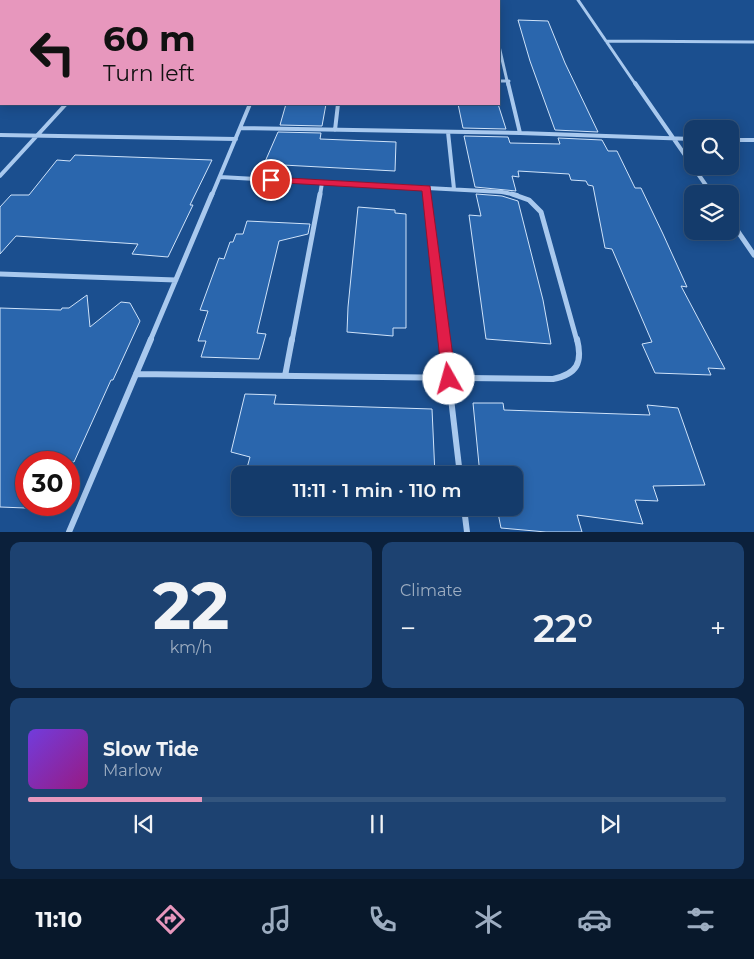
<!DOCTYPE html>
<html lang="en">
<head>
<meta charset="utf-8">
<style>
	:root { --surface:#143b6b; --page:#1d4271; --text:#f1f3f6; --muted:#9dadc1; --line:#33557e; --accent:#e797bd }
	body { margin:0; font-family:Montserrat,sans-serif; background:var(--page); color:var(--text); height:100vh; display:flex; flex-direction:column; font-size:19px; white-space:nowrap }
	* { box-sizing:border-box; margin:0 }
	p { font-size:16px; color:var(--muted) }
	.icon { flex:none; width:28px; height:28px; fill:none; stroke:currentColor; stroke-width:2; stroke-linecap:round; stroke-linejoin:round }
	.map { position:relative; height:532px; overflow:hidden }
	.side { display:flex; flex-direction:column; gap:10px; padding:10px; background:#0b203b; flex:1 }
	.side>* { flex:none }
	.hud { position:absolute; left:0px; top:0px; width:500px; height:105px; box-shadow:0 2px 12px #0003,0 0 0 1px var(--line); background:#e797bd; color:#111; overflow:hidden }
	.tools { position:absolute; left:684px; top:120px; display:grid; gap:10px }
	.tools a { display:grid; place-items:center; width:55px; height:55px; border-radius:10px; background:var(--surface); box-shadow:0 2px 12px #0003,0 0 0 1px var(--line); font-size:25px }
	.speed { position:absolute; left:15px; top:451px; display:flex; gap:10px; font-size:25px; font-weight:700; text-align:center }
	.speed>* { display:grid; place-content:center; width:65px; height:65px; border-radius:50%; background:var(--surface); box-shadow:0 2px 12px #0003,0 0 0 1px var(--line); line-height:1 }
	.speed .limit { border:8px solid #d22; background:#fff; color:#111 }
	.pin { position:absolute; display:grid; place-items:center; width:42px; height:42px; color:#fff; margin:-21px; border:2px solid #fff; border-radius:50%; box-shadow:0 1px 5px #0007 }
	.me { position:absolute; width:55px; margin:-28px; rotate:353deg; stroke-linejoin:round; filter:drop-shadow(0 0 4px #0008) }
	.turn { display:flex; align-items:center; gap:18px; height:105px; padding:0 20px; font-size:22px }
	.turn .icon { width:65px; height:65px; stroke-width:2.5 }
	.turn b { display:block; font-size:35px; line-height:42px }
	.big { font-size:38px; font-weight:600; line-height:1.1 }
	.side .tile { flex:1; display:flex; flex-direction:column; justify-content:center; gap:8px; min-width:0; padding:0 18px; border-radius:10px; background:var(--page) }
	.side .dial { align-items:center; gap:0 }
	.dial b { font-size:65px; line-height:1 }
	.song { display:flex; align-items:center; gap:15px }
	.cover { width:60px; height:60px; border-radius:8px; background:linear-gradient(135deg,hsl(260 70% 55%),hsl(310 70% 35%)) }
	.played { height:5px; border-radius:2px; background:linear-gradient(90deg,var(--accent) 25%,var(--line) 25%) }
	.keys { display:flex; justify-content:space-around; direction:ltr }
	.heat { display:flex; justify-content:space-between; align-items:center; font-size:28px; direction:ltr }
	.side .tiles { flex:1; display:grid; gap:10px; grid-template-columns:1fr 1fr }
	.tile:last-child { grid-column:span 2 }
	.trip { position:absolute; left:231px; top:466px; width:292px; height:50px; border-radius:10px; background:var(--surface); box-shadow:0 2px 12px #0003,0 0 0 1px var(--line); font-weight:600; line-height:50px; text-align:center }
	.tabs { display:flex; height:80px; justify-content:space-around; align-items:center; background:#08182b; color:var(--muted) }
	.tabs .icon { width:35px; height:35px }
	.tabs .on { color:var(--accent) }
	.tabs b { font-size:22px; color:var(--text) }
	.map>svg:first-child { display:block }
</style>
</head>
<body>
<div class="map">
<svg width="754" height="532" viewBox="0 0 754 532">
	<rect width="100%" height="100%" fill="#1b4f8f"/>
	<path fill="#2a66ad" stroke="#cfe3fa" d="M 518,20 L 548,21 L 565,63 L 598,132 L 555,130 L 530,61 Z
		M 286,104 L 326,104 L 322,126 L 280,125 Z
		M 458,104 L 498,104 L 506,129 L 463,128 Z
		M 278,132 L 321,133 L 320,139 L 396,142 L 395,171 L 264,164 Z
		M 464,136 L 508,137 L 510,143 L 560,144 L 558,138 L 602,140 L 608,151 L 617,151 L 635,188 L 641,188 L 663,234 L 687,287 L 681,286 L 725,369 L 708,368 L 711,375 L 655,373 L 642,344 L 652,342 L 612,249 L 605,248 L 593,186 L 588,185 L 586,181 L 571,180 L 569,174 L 518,171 L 519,177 L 512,176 L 516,191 L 475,187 Z
		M 75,155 L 212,160 L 190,205 L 193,205 L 168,257 L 132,254 L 138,244 L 16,236 L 0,254 L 0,207 L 11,195 L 29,195 L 57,160 L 70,161 Z
		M 476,194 L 502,196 L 518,201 L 543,300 L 551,344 L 486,339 L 469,215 L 481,216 Z
		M 358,207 L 395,210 L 395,213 L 406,214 L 406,328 L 393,328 L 393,336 L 347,332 L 348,307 Z
		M 247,221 L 310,224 L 308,234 L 279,241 L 257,333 L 266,334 L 259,359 L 201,357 L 206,341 L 198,341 L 208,311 L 200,310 L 219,258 L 224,259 L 230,242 L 233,242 L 236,234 L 243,234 Z
		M 87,295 L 90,327 L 121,302 L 130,303 L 140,321 L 113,380 L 111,380 L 74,462 L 26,462 L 26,508 L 0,507 L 0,308 L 61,310 L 62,308 L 69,308 Z
		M 245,394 L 276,395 L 274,404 L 432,409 L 435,475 L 245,475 L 250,457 L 231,452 Z
		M 473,403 L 503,403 L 504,410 L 650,415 L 647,405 L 678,408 L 705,485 L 653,486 L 658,501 L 635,500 L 643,524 L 577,515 L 582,532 L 546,532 L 501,528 L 497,508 L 515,508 L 515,475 L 480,475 Z"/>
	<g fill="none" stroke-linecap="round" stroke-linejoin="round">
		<path stroke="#a9c9ee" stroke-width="3" d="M 578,0 L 636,85
			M 29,1 L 31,0
			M 606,41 L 754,42
			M 499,46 L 508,85
			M 499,81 L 509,81"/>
		<path stroke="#a9c9ee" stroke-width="4" d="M 508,83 L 520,133
			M 635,83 L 712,194
			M 241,128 L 520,133 L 692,139
			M 335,130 L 338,104
			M 448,132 L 454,189
			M 0,135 L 236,139
			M 730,140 L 754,140
			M 0,176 L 66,104
			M 220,177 L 502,192 L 517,195
			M 427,188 L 428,195
			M 212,195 L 250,104
			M 320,195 L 322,183"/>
		<path stroke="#a9c9ee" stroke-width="5" d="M 428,194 L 445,341
			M 512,194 L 529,200 L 541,212 L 577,341
			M 730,220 L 754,255
			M 0,274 L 176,280
			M 150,341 L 212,194
			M 292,341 L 320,194"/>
		<path stroke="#a9c9ee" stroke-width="6" d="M 444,339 L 460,475
			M 136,374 L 553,379 C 577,374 583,363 577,339
			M 285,376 L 292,339
			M 464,508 L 467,532
			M 69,532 L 151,339"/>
	</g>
	<path fill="#e11d48" stroke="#92132f" d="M 271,177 L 430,186 L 456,379 L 454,384 L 449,386 L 444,384 L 442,379 L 422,191 L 268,182 L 266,180 Z"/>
</svg>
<div class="tools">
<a><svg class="icon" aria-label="search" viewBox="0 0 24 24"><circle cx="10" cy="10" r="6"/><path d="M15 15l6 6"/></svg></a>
<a><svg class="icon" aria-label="layers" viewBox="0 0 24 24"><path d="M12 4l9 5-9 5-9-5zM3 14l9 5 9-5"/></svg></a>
</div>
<div class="speed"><div class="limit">30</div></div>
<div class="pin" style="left:271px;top:180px;background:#d93025"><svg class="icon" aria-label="arrive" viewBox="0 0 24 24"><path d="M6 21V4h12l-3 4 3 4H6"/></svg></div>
<svg class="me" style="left:449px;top:379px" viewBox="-20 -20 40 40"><circle r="19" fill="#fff"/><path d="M0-13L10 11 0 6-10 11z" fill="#e11d48"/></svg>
<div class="trip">11:11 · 1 min · 110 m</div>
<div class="hud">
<div class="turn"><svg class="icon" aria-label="left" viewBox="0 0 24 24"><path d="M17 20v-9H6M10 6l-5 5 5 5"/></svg><div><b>60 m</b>Turn left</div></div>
</div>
</div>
<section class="side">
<div class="tiles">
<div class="tile dial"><b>22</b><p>km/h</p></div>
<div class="tile"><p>Climate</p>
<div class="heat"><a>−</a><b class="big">22°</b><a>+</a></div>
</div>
<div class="tile">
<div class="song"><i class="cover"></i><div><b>Slow Tide</b><p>Marlow</p></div></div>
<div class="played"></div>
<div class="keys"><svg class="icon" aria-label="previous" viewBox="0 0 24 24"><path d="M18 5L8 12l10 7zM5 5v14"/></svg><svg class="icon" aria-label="pause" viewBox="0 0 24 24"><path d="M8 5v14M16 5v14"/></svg><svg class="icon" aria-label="next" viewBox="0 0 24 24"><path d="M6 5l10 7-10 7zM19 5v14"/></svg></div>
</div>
</div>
</section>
<nav class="tabs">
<b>11:10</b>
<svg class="icon on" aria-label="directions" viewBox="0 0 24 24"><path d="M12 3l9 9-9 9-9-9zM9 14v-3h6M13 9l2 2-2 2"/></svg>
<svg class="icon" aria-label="music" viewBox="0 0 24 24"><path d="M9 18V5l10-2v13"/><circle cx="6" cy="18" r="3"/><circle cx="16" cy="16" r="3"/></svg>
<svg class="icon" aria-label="phone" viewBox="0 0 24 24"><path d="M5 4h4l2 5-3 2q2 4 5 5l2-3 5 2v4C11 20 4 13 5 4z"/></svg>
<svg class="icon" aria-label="climate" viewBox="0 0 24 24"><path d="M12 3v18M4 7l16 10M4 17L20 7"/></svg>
<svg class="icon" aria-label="car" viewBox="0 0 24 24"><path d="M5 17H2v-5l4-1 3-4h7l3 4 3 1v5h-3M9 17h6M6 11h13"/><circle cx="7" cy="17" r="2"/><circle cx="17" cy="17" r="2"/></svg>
<svg class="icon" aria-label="filters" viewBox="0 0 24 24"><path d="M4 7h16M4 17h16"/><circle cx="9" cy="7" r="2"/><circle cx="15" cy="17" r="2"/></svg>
</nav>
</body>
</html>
